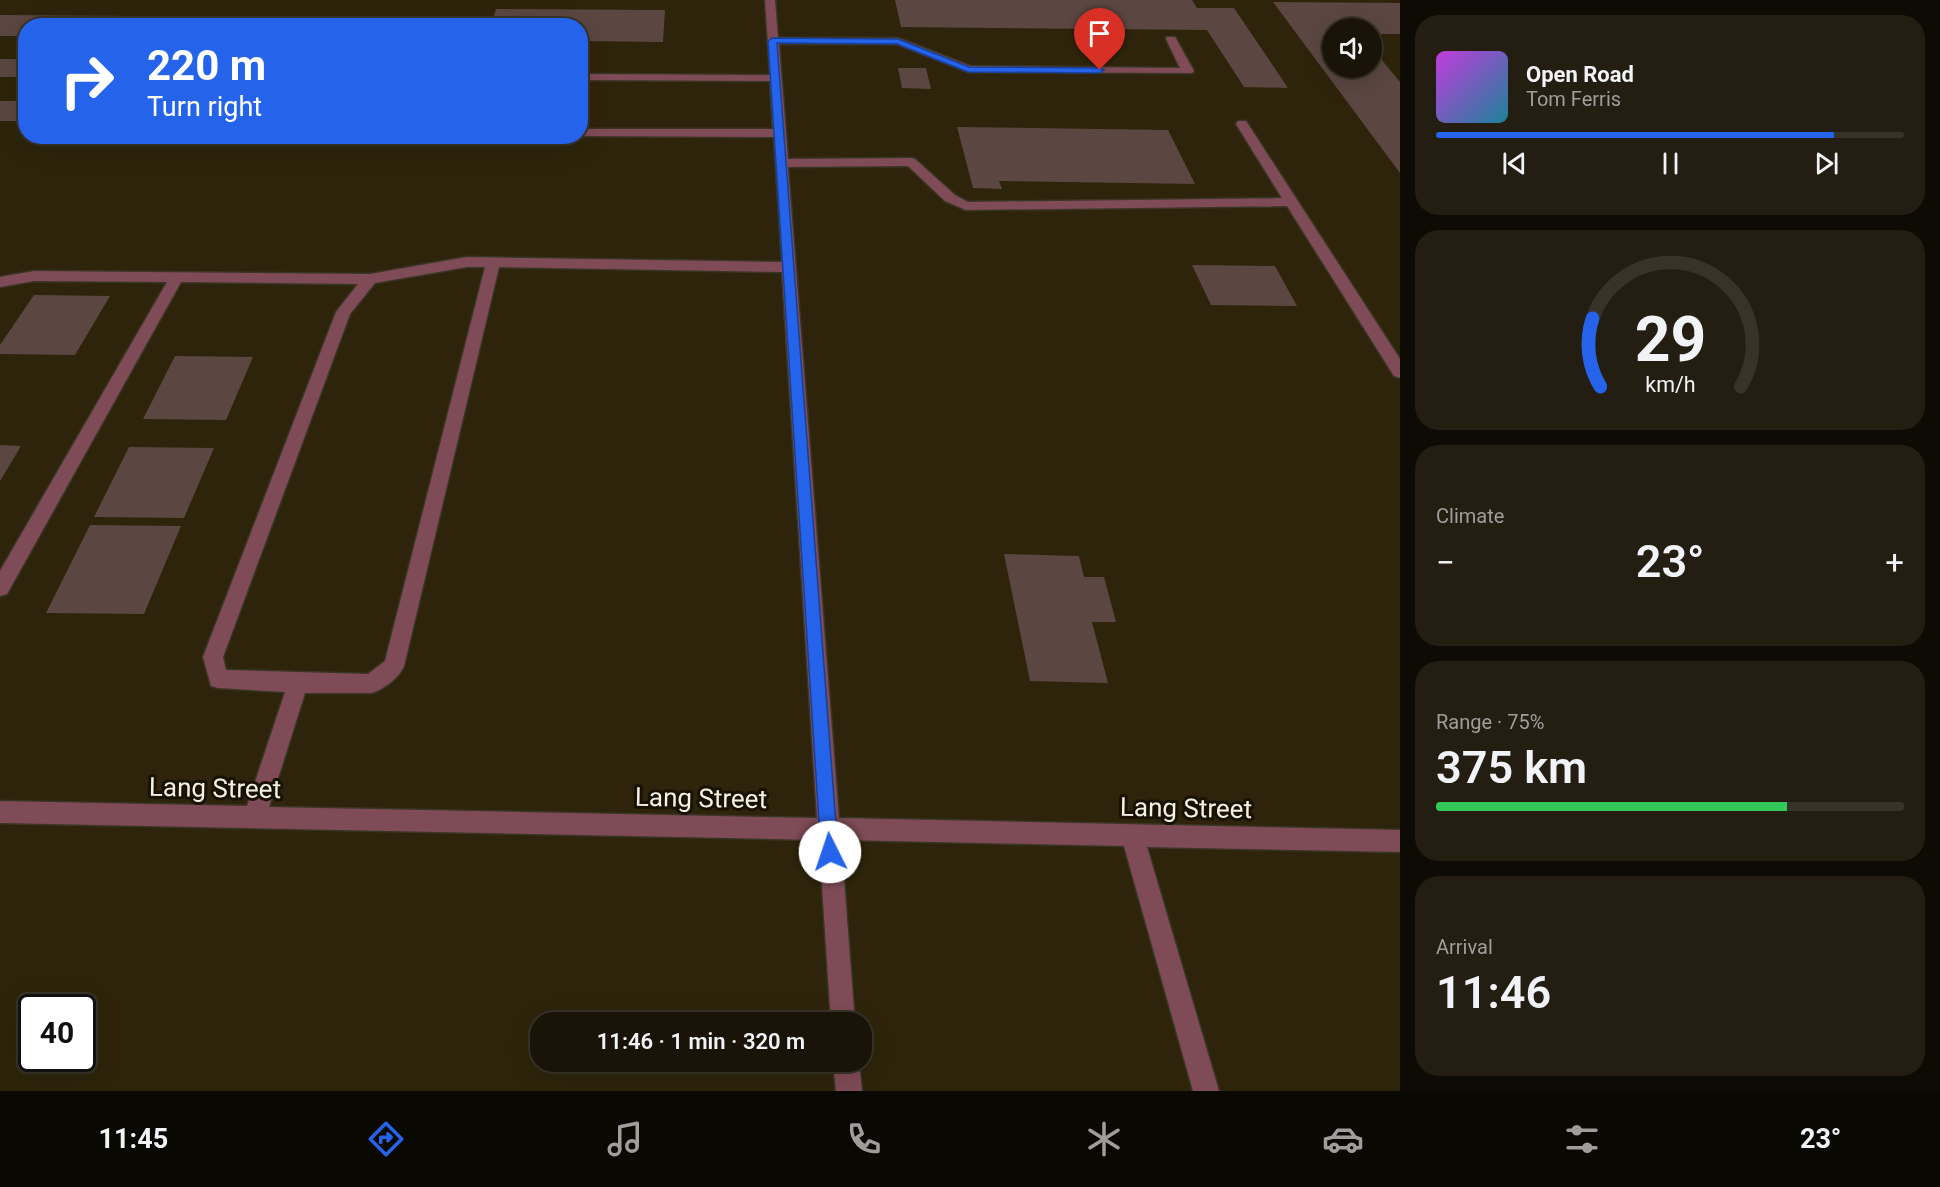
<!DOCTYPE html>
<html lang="en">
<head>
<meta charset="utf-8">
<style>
	:root { --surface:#1a1408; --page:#231d12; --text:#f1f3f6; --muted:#9f9e9c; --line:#383329; --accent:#2563eb }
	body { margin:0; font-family:Roboto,sans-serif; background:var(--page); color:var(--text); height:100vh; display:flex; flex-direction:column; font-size:22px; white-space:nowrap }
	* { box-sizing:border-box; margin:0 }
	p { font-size:20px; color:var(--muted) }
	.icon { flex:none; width:33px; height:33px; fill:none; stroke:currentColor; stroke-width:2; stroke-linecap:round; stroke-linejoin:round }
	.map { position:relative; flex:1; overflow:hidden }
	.sheet { display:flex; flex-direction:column; gap:15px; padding:15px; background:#0e0b04; width:540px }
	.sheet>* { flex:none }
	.guide { position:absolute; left:18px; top:18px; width:570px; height:126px; border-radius:24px; box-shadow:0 6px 24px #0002,0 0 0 2px var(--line); background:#2563eb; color:#fff; overflow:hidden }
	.tools { position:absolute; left:1322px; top:18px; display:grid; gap:12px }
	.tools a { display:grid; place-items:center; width:60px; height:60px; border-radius:50%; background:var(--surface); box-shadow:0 6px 24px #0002,0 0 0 2px var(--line); font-size:30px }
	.speed { position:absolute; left:18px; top:994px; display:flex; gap:12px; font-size:30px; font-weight:700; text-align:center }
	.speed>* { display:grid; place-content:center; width:78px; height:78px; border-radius:50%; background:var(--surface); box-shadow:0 6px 24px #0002,0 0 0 2px var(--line); line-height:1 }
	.speed .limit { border:3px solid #111; border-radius:9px; background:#fff; color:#111 }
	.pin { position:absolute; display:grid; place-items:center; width:51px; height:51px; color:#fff; margin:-62px -26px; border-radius:50% 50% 50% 0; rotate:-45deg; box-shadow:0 0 6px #0007 }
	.pin .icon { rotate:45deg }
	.me { position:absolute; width:66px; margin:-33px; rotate:356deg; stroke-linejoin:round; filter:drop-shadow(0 0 4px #0008) }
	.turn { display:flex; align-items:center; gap:21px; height:126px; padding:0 30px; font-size:27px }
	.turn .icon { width:78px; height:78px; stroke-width:2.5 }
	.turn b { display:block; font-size:42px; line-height:51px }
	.big { font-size:45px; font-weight:600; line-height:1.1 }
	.sheet .card { flex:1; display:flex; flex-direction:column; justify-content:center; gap:9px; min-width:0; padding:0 21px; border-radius:24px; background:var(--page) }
	.sheet .dial { align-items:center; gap:0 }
	.dial svg { height:156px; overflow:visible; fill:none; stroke:var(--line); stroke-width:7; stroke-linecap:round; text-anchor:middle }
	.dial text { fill:var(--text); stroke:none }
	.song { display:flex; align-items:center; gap:18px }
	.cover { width:72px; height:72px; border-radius:9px; background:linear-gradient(135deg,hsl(290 70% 55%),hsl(190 70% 35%)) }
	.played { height:6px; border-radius:3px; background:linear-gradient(90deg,var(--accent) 85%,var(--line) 85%) }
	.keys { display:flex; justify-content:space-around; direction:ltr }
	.heat { display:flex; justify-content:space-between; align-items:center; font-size:33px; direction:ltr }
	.charge { height:9px; border-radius:4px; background:linear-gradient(90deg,#34c759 75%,var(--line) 0) }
	.trip { position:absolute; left:530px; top:1012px; width:342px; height:60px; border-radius:24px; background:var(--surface); box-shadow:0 6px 24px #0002,0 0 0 2px var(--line); font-weight:600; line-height:60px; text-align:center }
	.tab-bar { display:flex; height:96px; justify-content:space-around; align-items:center; background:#0a0803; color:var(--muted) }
	.tab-bar .icon { width:42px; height:42px }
	.tab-bar .selected { color:var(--accent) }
	.tab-bar b { font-size:27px; color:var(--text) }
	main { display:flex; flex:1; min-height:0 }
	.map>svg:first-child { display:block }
</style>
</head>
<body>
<main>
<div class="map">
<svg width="1400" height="1091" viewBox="0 0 1400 1091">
	<rect width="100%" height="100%" fill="#221b0b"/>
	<path fill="#2d240b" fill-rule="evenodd" d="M 0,0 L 1400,0 L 1400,1091 L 0,1091 ZM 26,26 L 580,26 L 580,136 L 26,136 ZM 1332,28 L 1371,28 L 1371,68 L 1332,68 ZM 32,1008 L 82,1008 L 82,1059 L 32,1059 ZM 540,1023 L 861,1023 L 861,1062 L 540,1062 Z"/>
	<path fill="#5b4641" d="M 895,0 L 1192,0 L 1197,8 L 1234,8 L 1288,88 L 1244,87 L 1207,30 L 901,27 Z
		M 1273,2 L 1400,3 L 1400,34 L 1371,34 L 1371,28 L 1332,28 L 1332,68 L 1371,68 L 1371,47 L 1400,82 L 1400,173 Z
		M 496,9 L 665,10 L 663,42 L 580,41 L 580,26 L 491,26 Z
		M 0,15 L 140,16 L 133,26 L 26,26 L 26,36 L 0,36 Z
		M 171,16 L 412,18 L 408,26 L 164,26 Z
		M 0,59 L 26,59 L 26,77 L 0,77 Z
		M 898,68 L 926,68 L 931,89 L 902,88 Z
		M 0,101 L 26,101 L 26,121 L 0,121 Z
		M 957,127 L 1168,130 L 1195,184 L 999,181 L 1002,189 L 973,188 Z
		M 1192,265 L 1275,266 L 1297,306 L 1211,305 Z
		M 34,295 L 110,296 L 75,355 L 0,354 L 0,345 Z
		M 175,356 L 253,357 L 226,420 L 143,419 Z
		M 0,445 L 21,446 L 0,481 Z
		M 129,447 L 214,448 L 184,518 L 94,517 Z
		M 90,525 L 181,526 L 144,614 L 46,613 Z
		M 1004,554 L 1079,556 L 1084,577 L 1104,577 L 1116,622 L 1092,622 L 1108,683 L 1030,681 Z"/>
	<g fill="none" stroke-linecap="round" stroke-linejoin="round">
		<defs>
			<path id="minor" d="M 765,0 L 775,0 L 778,38 L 898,38 L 970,66 L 1180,68 L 1166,39 L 1167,37 L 1175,37 L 1194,71 L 1192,73 L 968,72 L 897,44 L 779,44 L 788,159 L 911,158 L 915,159 L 955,195 L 968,202 L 1282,198 L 1236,124 L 1238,121 L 1246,121 L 1400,359 L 1400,378 L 1394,376 L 1287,206 L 966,210 L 945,201 L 908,166 L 788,167 L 839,818 L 1400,830 L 1400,852 L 1147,847 L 1219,1091 L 1193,1091 L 1124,846 L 841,840 L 855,1023 L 831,1023 L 819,840 L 0,823 L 0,801 L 247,806 L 285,692 L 218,688 L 211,686 L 203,657 L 336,312 L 358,284 L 181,282 L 7,594 L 0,596 L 0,571 L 167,282 L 34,281 L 0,287 L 0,277 L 34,271 L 370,274 L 467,257 L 782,262 L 774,137 L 579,136 L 580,129 L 773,129 L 770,81 L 580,80 L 580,74 L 770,75 ZM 467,267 L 485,267 L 385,661 L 368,674 L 226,670 L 223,657 L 350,314 L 375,283 ZM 499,267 L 782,272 L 817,818 L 269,807 L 305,693 L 372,693 C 384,689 399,678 404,666 Z
				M 833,1062 L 859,1062 L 862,1091 L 836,1091 Z"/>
		</defs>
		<use href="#minor" stroke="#3b3525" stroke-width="3"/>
		<use href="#minor" fill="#7e4b56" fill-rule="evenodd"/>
	</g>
	<path fill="#2563eb" stroke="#184099" stroke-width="1.5" d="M 772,38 L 898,39 L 969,67 L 1100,68 L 1104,70 L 1100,73 L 968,72 L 897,44 L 777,43 L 838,852 L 835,858 L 830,860 L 824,858 L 821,852 L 768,41 Z"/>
	<g text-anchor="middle" stroke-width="6" stroke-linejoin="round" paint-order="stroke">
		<g font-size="26" fill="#f5f1e6" stroke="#191203">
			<text transform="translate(215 788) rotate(1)" y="9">Lang Street</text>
			<text transform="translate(701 798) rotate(1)" y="9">Lang Street</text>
			<text transform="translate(1186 808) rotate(1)" y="9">Lang Street</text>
		</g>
	</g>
</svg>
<div class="tools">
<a><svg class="icon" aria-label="sound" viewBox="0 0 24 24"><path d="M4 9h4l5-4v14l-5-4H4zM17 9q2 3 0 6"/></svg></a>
</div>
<div class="speed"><div class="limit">40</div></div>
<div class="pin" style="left:1100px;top:70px;background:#d93025"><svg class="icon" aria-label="arrive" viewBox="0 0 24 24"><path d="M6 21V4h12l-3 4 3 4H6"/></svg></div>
<svg class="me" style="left:830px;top:852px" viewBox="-20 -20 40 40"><circle r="19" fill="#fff"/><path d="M0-13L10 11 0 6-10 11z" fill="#2563eb"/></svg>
<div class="trip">11:46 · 1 min · 320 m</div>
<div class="guide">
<div class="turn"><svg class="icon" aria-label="right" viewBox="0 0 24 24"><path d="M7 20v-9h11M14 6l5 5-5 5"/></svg><div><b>220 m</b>Turn right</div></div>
</div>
</div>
<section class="sheet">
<div class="card">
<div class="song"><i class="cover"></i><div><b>Open Road</b><p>Tom Ferris</p></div></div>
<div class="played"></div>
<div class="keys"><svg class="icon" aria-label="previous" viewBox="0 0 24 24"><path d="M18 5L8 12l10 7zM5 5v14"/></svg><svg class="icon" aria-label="pause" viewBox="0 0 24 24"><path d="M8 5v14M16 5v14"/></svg><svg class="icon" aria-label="next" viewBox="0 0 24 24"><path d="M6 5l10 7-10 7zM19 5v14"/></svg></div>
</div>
<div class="card dial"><svg viewBox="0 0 100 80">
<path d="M14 69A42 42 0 1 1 86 69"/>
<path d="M14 69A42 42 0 0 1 10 34" stroke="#2563eb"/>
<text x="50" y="56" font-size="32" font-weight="700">29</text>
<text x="50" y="72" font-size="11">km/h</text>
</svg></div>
<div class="card"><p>Climate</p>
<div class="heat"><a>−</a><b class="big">23°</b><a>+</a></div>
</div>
<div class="card"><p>Range · 75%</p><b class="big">375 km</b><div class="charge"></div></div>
<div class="card"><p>Arrival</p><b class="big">11:46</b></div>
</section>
</main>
<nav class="tab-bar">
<b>11:45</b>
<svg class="icon selected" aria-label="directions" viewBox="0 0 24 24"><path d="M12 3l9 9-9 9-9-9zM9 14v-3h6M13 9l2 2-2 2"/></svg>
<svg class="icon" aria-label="music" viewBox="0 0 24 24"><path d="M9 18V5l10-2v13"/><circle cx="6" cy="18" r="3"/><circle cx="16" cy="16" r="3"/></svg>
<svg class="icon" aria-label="phone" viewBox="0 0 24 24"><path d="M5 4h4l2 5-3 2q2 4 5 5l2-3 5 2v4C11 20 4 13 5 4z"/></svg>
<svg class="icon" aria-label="climate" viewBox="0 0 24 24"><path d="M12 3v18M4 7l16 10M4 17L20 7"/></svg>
<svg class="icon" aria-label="car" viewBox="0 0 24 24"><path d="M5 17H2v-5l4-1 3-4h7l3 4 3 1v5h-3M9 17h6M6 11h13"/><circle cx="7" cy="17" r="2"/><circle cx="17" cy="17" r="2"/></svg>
<svg class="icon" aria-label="filters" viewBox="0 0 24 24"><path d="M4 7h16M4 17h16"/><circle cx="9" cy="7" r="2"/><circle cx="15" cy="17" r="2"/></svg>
<b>23°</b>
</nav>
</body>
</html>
